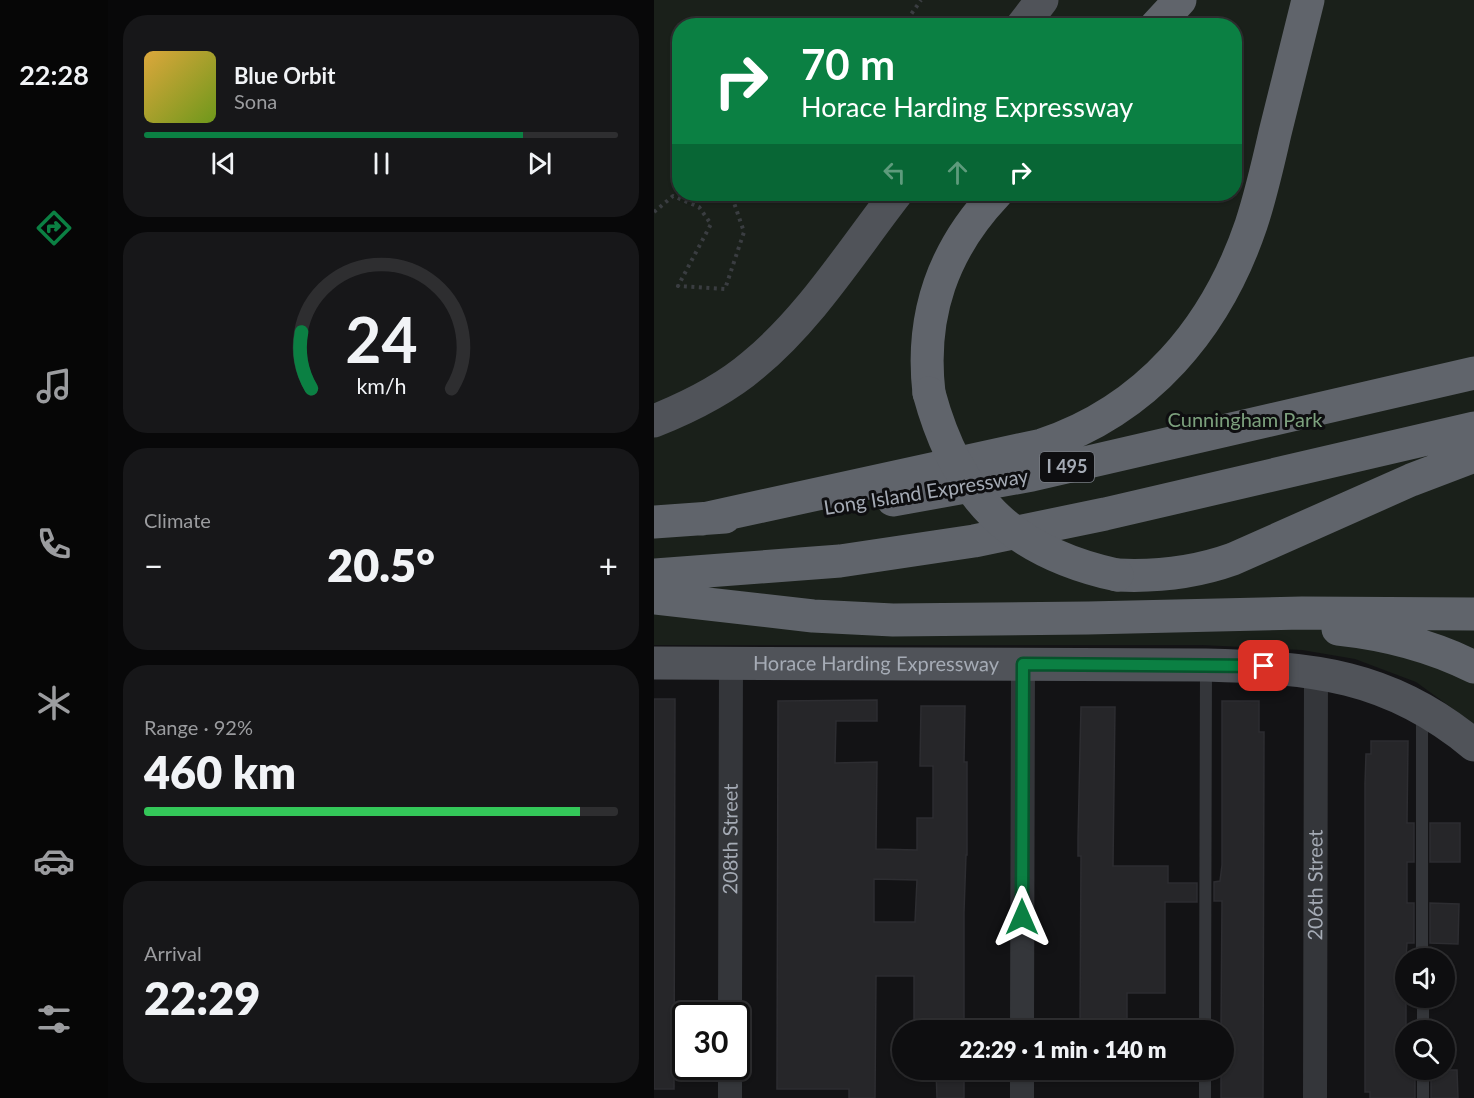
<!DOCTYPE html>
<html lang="en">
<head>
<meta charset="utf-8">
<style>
	:root { --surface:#0e0e10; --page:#171719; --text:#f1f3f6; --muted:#9b9c9f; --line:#2e2e30; --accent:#0b8043 }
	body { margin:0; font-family:Lato,sans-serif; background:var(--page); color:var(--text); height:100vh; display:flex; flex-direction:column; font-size:22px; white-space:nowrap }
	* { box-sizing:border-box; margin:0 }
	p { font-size:20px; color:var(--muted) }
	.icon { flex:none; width:33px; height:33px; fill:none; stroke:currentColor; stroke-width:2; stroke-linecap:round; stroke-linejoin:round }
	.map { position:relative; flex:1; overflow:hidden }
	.details { display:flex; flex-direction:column; gap:15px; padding:15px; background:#080809; width:546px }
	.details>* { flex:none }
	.banner { position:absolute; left:18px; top:18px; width:570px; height:183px; border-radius:24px; box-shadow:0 2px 4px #0004,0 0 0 2px var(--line); background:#0b8043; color:#fff; overflow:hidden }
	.fabs { position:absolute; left:741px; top:948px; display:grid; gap:12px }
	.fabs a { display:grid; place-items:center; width:60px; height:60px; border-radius:50%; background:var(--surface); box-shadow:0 2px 4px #0004,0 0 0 2px var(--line); font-size:30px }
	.speed { position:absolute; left:18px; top:1002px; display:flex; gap:12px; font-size:30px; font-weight:700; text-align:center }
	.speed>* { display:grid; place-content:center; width:78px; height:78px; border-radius:50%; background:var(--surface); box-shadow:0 2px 4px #0004,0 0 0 2px var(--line); line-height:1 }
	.speed .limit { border:3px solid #111; border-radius:9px; background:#fff; color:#111 }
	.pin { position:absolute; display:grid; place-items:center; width:51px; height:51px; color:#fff; margin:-26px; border-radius:12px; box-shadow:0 3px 9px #0006 }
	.me { position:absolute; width:66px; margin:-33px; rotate:0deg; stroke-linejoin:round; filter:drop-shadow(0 0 4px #0008) }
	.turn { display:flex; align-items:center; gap:21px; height:126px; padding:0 30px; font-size:27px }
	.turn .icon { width:78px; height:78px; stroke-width:2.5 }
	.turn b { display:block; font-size:42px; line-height:51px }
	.lanes { display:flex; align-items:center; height:57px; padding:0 30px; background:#0003; justify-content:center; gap:30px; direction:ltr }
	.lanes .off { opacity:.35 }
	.big { font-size:45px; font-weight:800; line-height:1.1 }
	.details .card { flex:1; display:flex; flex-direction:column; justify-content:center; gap:9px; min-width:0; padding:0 21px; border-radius:24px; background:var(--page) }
	.details .dial { align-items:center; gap:0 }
	.dial svg { height:156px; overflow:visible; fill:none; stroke:var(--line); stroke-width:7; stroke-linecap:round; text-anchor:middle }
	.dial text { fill:var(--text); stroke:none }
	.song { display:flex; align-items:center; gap:18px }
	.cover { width:72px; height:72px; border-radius:9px; background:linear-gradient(135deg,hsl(40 70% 55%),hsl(80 70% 35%)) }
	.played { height:6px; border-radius:3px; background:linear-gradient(90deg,var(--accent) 80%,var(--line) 80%) }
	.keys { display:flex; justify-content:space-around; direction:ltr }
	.heat { display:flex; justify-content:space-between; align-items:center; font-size:33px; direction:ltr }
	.charge { height:9px; border-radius:4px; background:linear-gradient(90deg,#34c759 92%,var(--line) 0) }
	.trip { position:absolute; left:238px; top:1020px; width:342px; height:60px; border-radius:30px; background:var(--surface); box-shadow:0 2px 4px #0004,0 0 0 2px var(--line); font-weight:800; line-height:60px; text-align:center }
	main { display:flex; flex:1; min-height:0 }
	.tabs { display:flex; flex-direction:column; width:108px; justify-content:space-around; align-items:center; background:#060606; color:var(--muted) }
	.tabs .icon { width:42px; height:42px }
	.tabs .current { color:var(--accent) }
	.tabs b { font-size:27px; color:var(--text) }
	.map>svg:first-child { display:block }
</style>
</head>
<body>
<main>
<nav class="tabs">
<b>22:28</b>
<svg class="icon current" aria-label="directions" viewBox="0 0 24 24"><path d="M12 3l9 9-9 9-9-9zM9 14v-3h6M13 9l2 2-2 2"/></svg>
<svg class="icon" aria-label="music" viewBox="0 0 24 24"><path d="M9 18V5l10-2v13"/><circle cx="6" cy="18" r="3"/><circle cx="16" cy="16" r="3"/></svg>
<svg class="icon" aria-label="phone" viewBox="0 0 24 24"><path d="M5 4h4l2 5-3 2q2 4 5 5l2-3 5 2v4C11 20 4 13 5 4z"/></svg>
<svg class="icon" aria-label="climate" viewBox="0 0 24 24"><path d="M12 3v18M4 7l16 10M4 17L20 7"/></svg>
<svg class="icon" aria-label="car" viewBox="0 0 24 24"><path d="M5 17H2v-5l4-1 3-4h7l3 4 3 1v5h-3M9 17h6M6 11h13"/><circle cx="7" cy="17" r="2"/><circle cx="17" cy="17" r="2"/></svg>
<svg class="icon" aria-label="filters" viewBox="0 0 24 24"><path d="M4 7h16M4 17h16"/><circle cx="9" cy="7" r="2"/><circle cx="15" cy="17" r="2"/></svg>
</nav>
<section class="details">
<div class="card">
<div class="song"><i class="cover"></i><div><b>Blue Orbit</b><p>Sona</p></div></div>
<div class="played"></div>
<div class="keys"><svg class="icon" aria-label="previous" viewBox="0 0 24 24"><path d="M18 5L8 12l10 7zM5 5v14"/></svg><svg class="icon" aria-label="pause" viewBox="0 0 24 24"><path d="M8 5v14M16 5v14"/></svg><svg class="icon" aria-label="next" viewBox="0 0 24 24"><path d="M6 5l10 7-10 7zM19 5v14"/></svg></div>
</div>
<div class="card dial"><svg viewBox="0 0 100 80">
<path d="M14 69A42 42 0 1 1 86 69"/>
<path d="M14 69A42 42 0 0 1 9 40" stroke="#0b8043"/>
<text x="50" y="56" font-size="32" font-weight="700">24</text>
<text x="50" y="72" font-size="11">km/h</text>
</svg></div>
<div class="card"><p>Climate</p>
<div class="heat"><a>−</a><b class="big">20.5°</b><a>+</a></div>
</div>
<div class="card"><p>Range · 92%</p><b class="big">460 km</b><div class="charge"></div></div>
<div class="card"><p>Arrival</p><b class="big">22:29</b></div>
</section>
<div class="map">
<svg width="820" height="1098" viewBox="0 0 820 1098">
	<rect width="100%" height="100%" fill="#131315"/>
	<path fill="#1a201a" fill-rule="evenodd" d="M 0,0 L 820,0 L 820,724 L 762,682 L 701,659 L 648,650 L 548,645 L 0,645 ZM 26,26 L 580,26 L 580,194 L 26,194 Z"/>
	<path fill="#262629" stroke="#2d2d31" stroke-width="1.5" fill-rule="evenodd" d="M 0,699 L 21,699 L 20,1089 L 0,1089 Z
		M 223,700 L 223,721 L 182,721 L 181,763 L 223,762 L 222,849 L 263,850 L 263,818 L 279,818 L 279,766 L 266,766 L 267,706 L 311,706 L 310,762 L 313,762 L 313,855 L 312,855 L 310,912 L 310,1023 L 260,1023 L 260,976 L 222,976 L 221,1098 L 195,1098 L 195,1089 L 123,1089 L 124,701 ZM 220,879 L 263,880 L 261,922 L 220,922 Z
		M 568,701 L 605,701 L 605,732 L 610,732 L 609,1098 L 567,1098 L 567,1070 L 570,1070 L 570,1030 L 567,1030 L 568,901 L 560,901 L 560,882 L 566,881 L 568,865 Z
		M 427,707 L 461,707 L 459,866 L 514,866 L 514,883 L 543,883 L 543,902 L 511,902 L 511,993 L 473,993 L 473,1023 L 458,1023 L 457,1030 L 426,1030 L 427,856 L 424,856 L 424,839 Z
		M 717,741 L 754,741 L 753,823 L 760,823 L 760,862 L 753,862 L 753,903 L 760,903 L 760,943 L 753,943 L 752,958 L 752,1070 L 761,1070 L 761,1098 L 716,1098 L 716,1092 L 711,1092 L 711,784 L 712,754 L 717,754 Z
		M 776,823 L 806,823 L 806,862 L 776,862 Z
		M 776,903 L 805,904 L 804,944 L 776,943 Z
		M 282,1070 L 310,1070 L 310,1098 L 283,1098 Z
		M 777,1070 L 803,1070 L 804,1098 L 777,1098 Z"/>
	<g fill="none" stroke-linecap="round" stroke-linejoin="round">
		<path stroke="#3a3d41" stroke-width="4" stroke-dasharray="3 4.5" stroke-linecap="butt" d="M 249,26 L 267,0
			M 0,212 L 19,196 L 45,207 L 57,224 L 24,286 L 71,289 L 90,232 L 77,194"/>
		<path stroke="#34363a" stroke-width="12" d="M 768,714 L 768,958
			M 769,998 L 769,1030
			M 551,1030 L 552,666
			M 769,1070 L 769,1098
			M 551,1098 L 551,1070"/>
		<g stroke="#34363a" stroke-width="24">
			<path id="s1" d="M 76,1016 L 77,663"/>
			<path d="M 368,1030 L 369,664"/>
			<path d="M 76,1098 L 76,1066"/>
			<path d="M 368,1098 L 368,1070"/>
			<path id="s2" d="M 661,1098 L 662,672"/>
		</g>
		<g stroke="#505359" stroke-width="33">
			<path d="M 368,26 L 388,0"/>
			<path d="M 0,421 C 35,407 70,390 99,365 C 156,318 197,252 242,194"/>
			<path id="s3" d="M 0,663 L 552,665 C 658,668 735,674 820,745"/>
		</g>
		<path stroke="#60646b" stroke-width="33" d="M 502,26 L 526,0
			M 275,393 C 266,315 289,250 342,194
			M 239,500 L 378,475 L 820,373
			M 49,519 L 388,445 C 493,410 562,328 597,225 C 607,195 614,164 621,133 C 632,89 643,44 654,0
			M 0,522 L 71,517
			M 0,575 L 186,561 L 320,541 L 451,514 L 820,428
			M 463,575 C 504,577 540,573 579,559 L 757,480 L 820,456
			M 0,598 L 159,616 L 239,620 L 434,618 L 648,613 L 820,614
			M 684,629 C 731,634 778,646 820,667"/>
		<path stroke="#60646b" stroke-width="33" d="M 275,393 C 303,497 357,552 463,575"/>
	</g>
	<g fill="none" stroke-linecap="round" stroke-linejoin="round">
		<defs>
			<path id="route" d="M 368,917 L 369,664 L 610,666"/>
		</defs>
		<use href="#route" stroke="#07532c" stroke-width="15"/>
		<use href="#route" stroke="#0b8043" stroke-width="10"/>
	</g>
	<g text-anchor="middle" stroke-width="6" stroke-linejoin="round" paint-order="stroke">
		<rect fill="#0e0e10" stroke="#787c84" stroke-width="1.5" x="386" y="452" width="54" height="30" rx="4.5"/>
		<g font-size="18" font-weight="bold" fill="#a5abb5">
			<text x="413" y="473">I 495</text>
		</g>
		<g font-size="20" fill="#7ca07d" stroke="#0e0e10">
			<text x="591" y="427">Cunningham Park</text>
		</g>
		<g font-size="20" fill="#a5abb5" stroke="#0e0e10">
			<text transform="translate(272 492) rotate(-9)" y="7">Long Island Expressway</text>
			<text dy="7" stroke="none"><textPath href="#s3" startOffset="222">Horace Harding Expressway</textPath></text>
			<text dy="7" stroke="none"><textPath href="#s1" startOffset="177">208th Street</textPath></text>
			<text dy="7" stroke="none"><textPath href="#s2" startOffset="213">206th Street</textPath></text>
		</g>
	</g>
</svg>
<div class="fabs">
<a><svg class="icon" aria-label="sound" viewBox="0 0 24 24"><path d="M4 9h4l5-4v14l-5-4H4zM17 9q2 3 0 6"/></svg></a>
<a><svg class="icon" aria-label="search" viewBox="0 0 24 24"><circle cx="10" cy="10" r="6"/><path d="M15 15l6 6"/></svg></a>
</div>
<div class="speed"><div class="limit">30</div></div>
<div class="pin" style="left:610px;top:666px;background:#d93025"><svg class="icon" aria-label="arrive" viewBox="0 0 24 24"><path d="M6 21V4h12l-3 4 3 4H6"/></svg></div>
<svg class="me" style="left:368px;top:917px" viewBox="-20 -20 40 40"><path d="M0-17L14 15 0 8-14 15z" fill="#0b8043" stroke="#fff" stroke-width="4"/></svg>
<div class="trip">22:29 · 1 min · 140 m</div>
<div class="banner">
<div class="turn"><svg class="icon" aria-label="right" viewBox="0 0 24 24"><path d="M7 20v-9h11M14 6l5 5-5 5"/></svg><div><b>70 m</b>Horace Harding Expressway</div></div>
<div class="lanes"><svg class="icon off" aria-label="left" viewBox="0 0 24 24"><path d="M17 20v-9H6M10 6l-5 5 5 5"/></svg><svg class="icon off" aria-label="ahead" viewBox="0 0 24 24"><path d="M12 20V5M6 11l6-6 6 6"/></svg><svg class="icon" aria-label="right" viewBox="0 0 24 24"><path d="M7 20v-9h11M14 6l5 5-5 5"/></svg></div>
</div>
</div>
</main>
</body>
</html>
